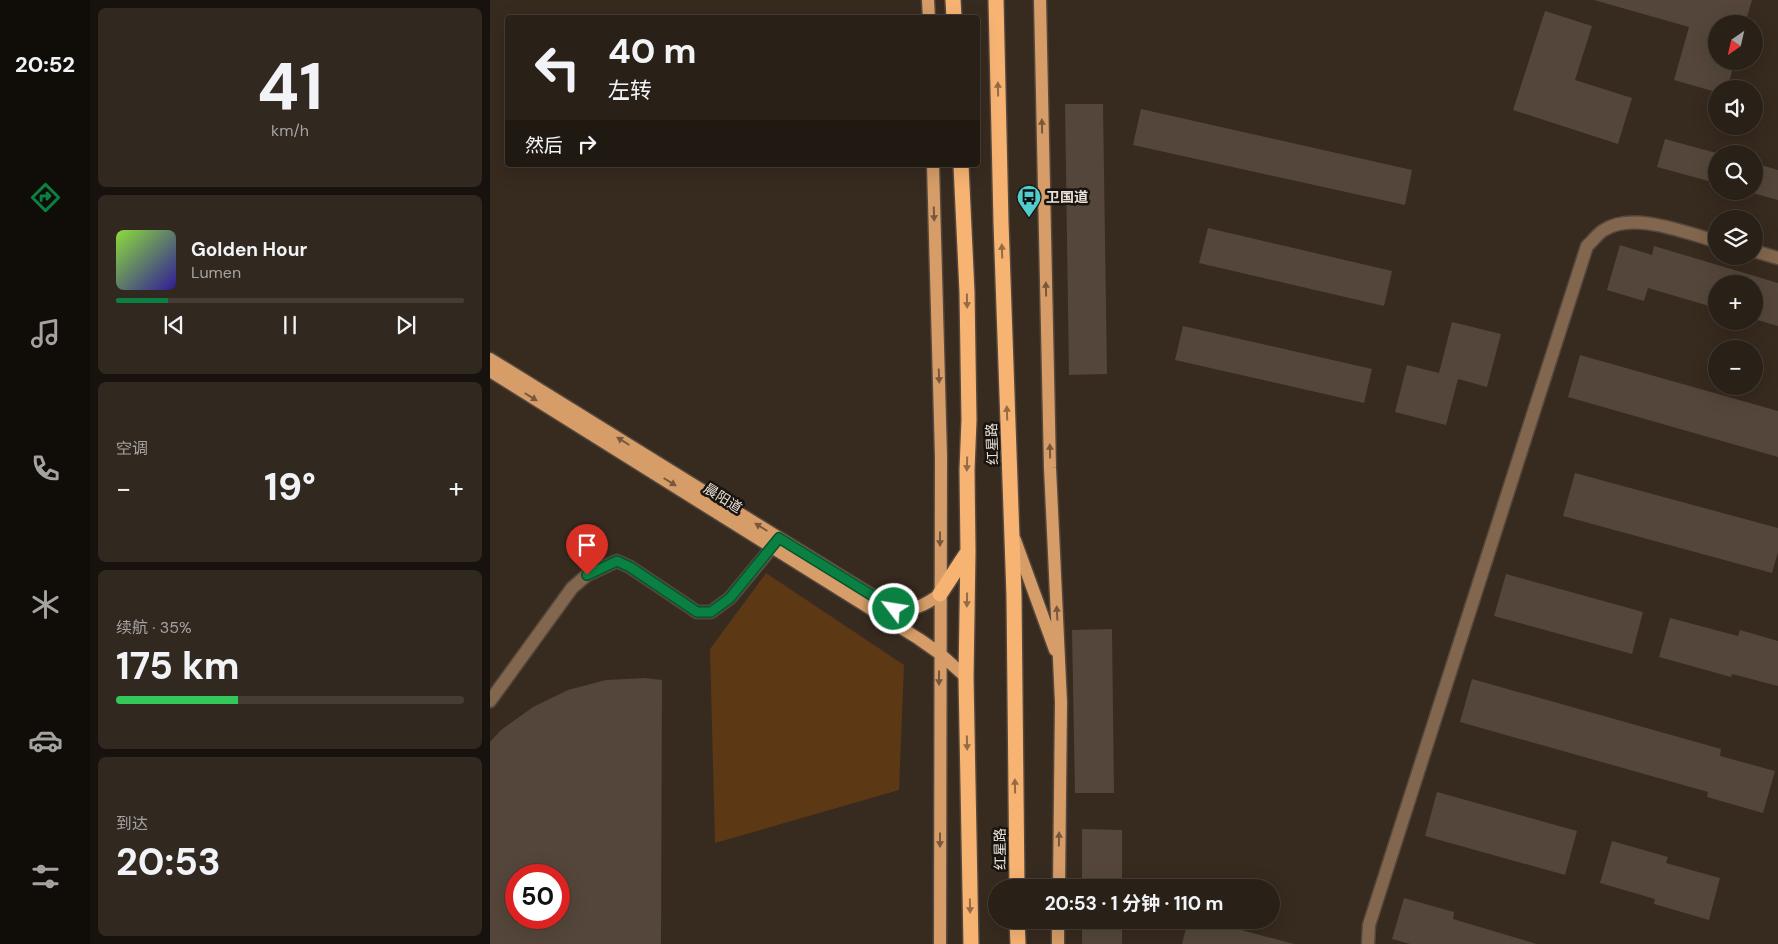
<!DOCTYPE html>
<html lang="zh">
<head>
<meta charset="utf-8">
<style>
	:root { --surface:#292017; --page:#312820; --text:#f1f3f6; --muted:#a5a3a1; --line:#453e36; --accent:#0b8043 }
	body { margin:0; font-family:"DM Sans","Noto Sans SC",sans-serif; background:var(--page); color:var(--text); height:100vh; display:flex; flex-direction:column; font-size:19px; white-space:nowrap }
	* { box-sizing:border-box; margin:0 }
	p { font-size:16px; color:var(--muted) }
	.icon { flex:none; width:28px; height:28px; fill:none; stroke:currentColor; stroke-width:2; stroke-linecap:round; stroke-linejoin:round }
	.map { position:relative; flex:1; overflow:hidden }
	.sheet { display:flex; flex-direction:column; gap:8px; padding:8px; background:#17120d; width:400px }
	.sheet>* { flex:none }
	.banner { position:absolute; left:15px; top:15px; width:475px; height:152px; border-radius:5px; box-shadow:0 5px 20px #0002,0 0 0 1px var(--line); background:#292017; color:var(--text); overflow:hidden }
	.needle { width:32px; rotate:214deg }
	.controls { position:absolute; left:1218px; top:15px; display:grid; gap:10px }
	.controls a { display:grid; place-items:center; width:55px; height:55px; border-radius:50%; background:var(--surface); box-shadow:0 5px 20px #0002,0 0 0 1px var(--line); font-size:25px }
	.speed { position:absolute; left:15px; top:864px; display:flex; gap:10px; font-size:25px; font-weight:700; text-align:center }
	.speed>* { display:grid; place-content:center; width:65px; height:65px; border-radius:50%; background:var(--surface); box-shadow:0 5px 20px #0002,0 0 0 1px var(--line); line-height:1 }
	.speed .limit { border:8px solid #d22; background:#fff; color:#111 }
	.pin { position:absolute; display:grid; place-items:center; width:42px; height:42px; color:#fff; margin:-51px -21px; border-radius:50% 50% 50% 0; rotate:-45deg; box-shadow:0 0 5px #0007 }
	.pin .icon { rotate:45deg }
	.me { position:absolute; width:55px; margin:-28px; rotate:301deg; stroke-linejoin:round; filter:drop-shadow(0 0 4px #0008) }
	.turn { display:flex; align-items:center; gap:18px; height:105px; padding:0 20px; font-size:22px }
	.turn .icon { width:65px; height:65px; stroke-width:2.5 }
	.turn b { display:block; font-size:35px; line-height:42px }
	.then { display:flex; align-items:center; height:48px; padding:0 20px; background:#0003; gap:10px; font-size:19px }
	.big { font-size:38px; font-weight:700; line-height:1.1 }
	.sheet .tile { flex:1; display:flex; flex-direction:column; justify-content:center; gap:8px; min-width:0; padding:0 18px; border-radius:8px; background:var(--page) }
	.sheet .dial { align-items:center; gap:0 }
	.dial b { font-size:65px; line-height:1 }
	.song { display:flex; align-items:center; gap:15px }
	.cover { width:60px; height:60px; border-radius:8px; background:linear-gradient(135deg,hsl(90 70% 55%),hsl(250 70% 35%)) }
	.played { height:5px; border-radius:2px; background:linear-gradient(90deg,var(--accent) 15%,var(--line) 15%) }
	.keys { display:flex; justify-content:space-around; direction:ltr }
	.heat { display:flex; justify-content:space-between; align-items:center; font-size:28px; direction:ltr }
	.charge { height:8px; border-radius:4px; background:linear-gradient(90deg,#34c759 35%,var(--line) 0) }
	.trip { position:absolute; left:498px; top:879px; width:292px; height:50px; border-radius:25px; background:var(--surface); box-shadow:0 5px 20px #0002,0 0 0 1px var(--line); font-weight:700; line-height:50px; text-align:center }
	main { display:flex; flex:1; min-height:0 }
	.dock { display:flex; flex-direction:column; width:90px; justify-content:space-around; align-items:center; background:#100d09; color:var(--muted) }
	.dock .icon { width:35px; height:35px }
	.dock .active { color:var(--accent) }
	.dock b { font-size:22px; color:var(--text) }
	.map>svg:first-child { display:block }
</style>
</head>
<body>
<main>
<nav class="dock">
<b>20:52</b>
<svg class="icon active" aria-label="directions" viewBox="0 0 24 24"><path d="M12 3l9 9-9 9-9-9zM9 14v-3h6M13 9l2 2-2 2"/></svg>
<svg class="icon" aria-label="music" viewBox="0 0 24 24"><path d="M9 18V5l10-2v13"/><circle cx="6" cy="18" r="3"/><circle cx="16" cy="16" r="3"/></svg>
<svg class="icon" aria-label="phone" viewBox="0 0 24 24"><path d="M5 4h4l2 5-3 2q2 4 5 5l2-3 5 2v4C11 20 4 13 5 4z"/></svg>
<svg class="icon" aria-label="climate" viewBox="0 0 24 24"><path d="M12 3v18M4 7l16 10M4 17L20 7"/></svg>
<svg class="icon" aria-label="car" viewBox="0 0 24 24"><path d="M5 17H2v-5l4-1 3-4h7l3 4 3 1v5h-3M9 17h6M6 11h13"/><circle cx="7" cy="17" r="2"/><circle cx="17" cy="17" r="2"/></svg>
<svg class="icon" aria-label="filters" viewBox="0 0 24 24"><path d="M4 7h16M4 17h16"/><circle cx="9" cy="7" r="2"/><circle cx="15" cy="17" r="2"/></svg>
</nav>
<section class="sheet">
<div class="tile dial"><b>41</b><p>km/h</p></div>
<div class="tile">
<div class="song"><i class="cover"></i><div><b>Golden Hour</b><p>Lumen</p></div></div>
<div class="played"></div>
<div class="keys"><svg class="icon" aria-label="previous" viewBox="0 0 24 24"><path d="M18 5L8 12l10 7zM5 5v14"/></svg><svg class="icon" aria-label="pause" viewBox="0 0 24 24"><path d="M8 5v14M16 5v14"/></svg><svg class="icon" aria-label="next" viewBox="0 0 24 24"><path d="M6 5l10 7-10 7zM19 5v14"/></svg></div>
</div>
<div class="tile"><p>空调</p>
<div class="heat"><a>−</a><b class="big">19°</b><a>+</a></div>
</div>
<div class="tile"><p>续航 · 35%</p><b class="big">175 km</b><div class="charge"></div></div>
<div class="tile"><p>到达</p><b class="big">20:53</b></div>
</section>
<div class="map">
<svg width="1288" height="944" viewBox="0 0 1288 944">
	<rect width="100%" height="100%" fill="#372a1f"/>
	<path fill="#5c3914" d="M 276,573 L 414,665 L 409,790 L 225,843 L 220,649 Z"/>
	<path fill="#54463a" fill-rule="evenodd" d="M 1104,0 L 1262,0 L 1255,24 L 1226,24 L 1226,61 L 1245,61 L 1237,89 L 1226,89 L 1226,92 L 1184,80 L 1199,27 Z
		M 1055,11 L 1102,26 L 1085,80 L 1142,98 L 1128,144 L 1023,110 Z
		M 575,104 L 613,104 L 617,374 L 579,375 Z
		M 651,109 L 922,170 L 915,205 L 643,145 Z
		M 1175,139 L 1226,153 L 1226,183 L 1167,167 Z
		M 1264,163 L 1288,170 L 1288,200 L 1259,192 L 1264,191 Z
		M 718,228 L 902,271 L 894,306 L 709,263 Z
		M 1130,245 L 1162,255 L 1164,246 L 1288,283 L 1288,326 L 1264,319 L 1264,284 L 1226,284 L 1226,308 L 1158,288 L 1154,301 L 1117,290 Z
		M 962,322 L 1011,334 L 997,387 L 968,379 L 956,425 L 905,412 L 917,365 L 949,373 Z
		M 693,326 L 882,369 L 874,403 L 685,360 Z
		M 1090,355 L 1288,411 L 1288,457 L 1078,397 Z
		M 1085,473 L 1288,528 L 1288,552 L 1282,573 L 1073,516 Z
		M 1016,574 L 1153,612 L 1142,654 L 1004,616 Z
		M 1180,618 L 1248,636 L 1250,630 L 1288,641 L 1288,686 L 1242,674 L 1241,677 L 1169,657 Z
		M 622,629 L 624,793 L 585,793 L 582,630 Z
		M 155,678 L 172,680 L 171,944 L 0,944 L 0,742 L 11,730 L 43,707 L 78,690 L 116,680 ZM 26,875 L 69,875 L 69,918 L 26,918 Z
		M 982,679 L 1231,749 L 1230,756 L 1285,771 L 1273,813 L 1217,797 L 1218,792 L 970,722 Z
		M 947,792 L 1087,831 L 1075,875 L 935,836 Z
		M 592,829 L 632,830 L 632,888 L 592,888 Z
		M 1122,841 L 1178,857 L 1176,863 L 1230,878 L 1219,920 L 1164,904 L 1165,899 L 1110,883 Z
		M 914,898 L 964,912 L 963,919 L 1047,944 L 920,944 L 902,939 Z
		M 592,920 L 632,920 L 632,944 L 592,944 Z
		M 698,920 L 714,920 L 804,944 L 692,944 Z"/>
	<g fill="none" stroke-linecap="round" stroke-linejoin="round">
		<defs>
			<path id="minor" d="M 1264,251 L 1288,258
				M 0,701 L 82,588 L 97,575 L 127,561 L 140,567 L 207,612 L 221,612 L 240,598 L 289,539
				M 878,944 L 879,925 L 1097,246 C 1103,241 1108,233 1114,230 C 1143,211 1196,233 1226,241"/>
			<path id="major" d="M 438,0 L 439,18
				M 550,0 L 560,468 L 571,702 L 569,888
				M 443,165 L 451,456 L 450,944
				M 0,359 L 404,609 C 423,611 436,605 450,594
				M 0,371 L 429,639 L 449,653 L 476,677
				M 525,540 L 565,650
				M 568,944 L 568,920"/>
			<path id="highway" d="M 463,0 L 464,18
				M 506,0 L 511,222 L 524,596 L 527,888
				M 471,165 L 477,292 L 479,420 L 477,470 L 478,551 L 476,677 L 481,944
				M 450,594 L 477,553
				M 527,920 L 528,944"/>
		</defs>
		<use href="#minor" stroke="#54473d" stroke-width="15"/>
		<use href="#major" stroke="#54473d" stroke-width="15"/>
		<use href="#highway" stroke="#54473d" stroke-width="18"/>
		<use href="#minor" stroke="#82664d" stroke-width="12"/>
		<use href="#major" stroke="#d69d68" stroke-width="12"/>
		<use href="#highway" stroke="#f7b372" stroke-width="15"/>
	</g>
	<defs><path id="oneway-solid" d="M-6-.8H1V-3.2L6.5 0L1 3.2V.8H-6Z" transform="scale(1.25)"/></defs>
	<g fill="#946b45">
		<use href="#oneway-solid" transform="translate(508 89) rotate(-91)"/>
		<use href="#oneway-solid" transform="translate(512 251) rotate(-92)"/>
		<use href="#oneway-solid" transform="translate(477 301) rotate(89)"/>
		<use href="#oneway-solid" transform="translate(517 413) rotate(-92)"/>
		<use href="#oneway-solid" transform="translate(477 464) rotate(92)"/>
		<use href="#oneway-solid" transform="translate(477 600) rotate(91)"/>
		<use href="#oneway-solid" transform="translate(477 743) rotate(89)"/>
		<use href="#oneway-solid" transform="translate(525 786) rotate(-91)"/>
		<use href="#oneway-solid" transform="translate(480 906) rotate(89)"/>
	</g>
	<g fill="#78583c">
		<use href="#oneway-solid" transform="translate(552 126) rotate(-91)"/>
		<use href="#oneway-solid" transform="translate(444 214) rotate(88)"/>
		<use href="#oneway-solid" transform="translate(556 289) rotate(-91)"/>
		<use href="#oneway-solid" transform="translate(449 376) rotate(88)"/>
		<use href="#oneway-solid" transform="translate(41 397) rotate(32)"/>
		<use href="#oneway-solid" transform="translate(133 441) rotate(-148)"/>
		<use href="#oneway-solid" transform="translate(560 451) rotate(-91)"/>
		<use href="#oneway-solid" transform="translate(180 482) rotate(32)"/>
		<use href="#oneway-solid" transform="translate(271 527) rotate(-148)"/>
		<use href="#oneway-solid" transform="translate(450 539) rotate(90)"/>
		<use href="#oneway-solid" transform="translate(567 613) rotate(-93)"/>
		<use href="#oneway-solid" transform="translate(449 678) rotate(90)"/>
		<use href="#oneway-solid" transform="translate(569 839) rotate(-89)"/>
		<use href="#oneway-solid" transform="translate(450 840) rotate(90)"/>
	</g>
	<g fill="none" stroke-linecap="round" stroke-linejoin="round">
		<defs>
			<path id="route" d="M 97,575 L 127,561 L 140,567 L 207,612 L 221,612 L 240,598 L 289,538 L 404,609"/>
		</defs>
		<use href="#route" stroke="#07532c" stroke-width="12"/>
		<use href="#route" stroke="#0b8043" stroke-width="9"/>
	</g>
	<defs>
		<symbol id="bus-pin" viewBox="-11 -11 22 30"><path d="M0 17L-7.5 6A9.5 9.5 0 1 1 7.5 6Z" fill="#52cdcc" stroke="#1a140f"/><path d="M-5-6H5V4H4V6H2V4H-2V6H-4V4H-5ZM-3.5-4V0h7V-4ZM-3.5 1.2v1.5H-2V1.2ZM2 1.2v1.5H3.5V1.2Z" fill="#111"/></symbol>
	</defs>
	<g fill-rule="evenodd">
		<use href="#bus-pin" x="525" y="183" width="28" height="38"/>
	</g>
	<g text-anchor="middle" stroke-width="5" stroke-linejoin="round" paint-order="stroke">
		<g font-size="14" font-weight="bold" fill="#eae2da" stroke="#1a140f" text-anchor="start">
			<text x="556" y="202">卫国道</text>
		</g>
		<g font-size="14" fill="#eae2da" stroke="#1a140f">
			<text transform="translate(502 444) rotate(-92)" y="5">红星路</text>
			<text transform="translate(233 498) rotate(32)" y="5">晨阳道</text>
			<text transform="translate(510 849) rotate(-91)" y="5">红星路</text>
		</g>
	</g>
</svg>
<div class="controls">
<a><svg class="needle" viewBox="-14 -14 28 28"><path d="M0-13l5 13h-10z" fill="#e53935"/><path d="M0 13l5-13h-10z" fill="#a5a3a1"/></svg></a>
<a><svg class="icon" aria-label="sound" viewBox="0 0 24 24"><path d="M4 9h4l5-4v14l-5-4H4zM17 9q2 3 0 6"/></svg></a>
<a><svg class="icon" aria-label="search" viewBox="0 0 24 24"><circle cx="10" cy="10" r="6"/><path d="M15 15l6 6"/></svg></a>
<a><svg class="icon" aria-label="layers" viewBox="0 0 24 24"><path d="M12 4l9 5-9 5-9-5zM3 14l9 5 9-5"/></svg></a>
<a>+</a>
<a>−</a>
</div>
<div class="speed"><div class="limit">50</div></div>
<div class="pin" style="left:97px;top:575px;background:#d93025"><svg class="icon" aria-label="arrive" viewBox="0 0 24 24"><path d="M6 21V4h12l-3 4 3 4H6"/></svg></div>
<svg class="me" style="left:404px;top:609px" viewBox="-20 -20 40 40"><circle r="17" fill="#0b8043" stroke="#fff" stroke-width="3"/><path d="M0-11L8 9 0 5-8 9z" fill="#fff"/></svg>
<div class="trip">20:53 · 1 分钟 · 110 m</div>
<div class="banner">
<div class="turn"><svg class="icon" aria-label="left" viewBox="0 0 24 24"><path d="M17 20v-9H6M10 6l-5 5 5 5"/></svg><div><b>40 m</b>左转</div></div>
<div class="then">然后<svg class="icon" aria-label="right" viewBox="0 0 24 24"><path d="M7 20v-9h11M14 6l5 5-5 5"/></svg></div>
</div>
</div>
</main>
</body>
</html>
